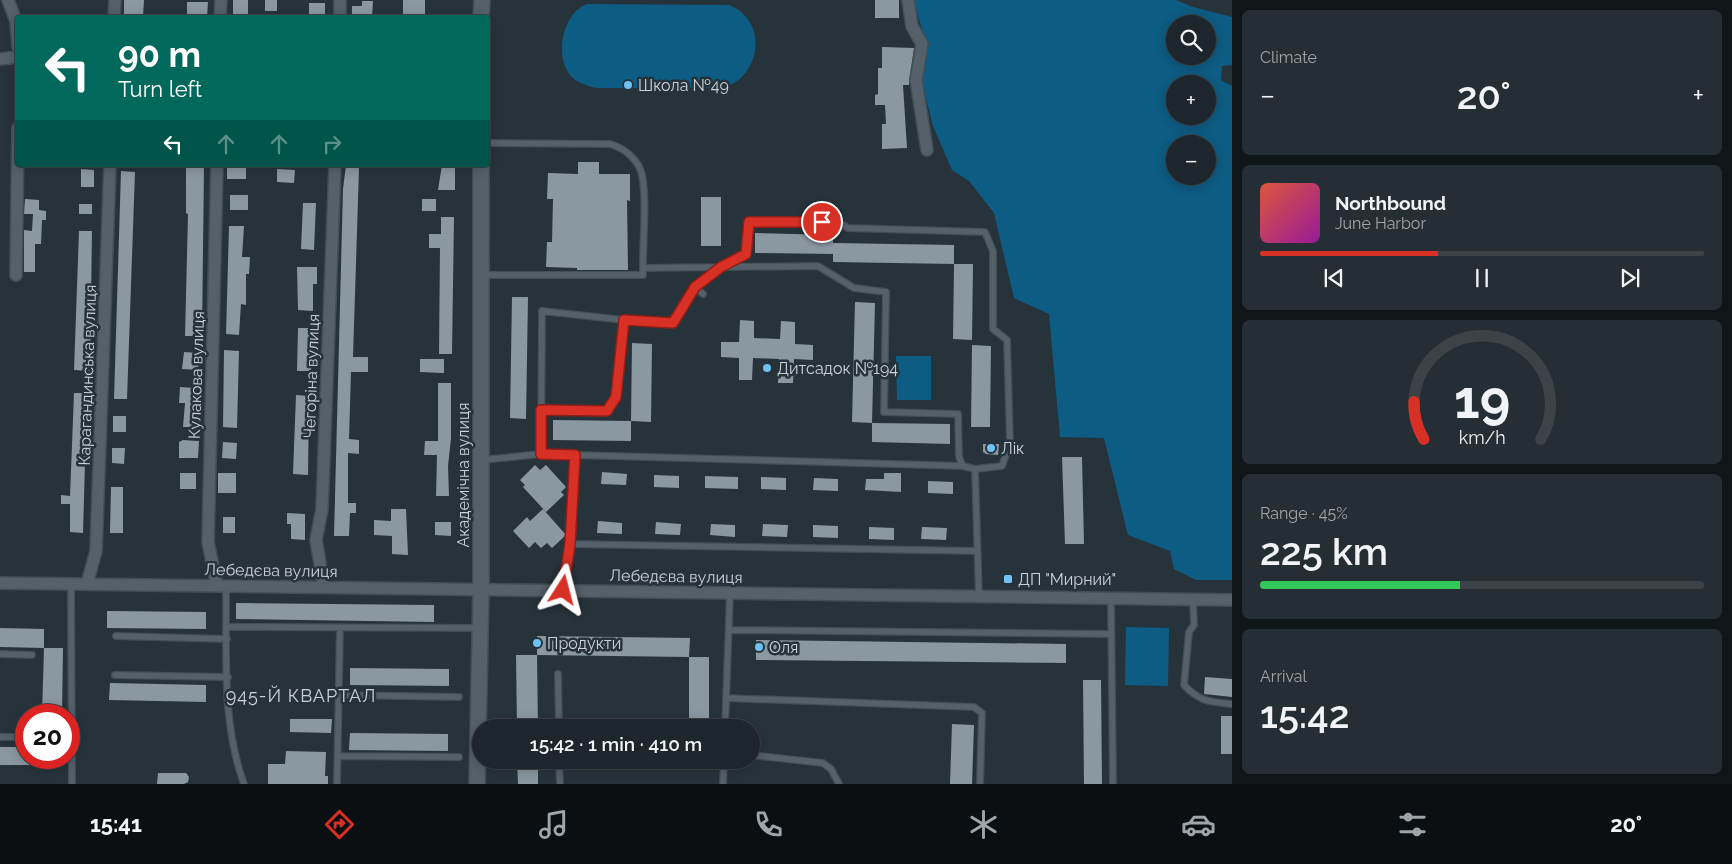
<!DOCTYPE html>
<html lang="en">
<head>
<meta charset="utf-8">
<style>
	:root { --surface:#1d262c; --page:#252e34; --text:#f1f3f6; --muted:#a0a5a9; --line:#3b4348; --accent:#d93025 }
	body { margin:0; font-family:Raleway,sans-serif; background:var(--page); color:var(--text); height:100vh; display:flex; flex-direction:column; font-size:19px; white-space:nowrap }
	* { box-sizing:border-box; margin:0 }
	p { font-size:16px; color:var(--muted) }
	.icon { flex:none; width:28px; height:28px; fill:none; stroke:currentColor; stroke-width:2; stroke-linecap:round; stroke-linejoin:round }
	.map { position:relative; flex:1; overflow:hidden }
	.details { display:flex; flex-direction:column; gap:10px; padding:10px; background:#101518; width:500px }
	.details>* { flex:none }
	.banner { position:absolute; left:15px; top:15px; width:475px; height:152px; border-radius:5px; box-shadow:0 2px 12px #0003,0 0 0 1px var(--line); background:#00695c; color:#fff; overflow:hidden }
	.buttons { position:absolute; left:1166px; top:15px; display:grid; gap:10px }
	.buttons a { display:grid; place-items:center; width:50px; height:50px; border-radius:50%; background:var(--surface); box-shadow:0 2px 12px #0003,0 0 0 1px var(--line); font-size:25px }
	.speed { position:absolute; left:15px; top:704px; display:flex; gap:10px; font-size:25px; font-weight:700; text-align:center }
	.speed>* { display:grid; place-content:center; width:65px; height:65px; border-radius:50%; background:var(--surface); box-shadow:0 2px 12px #0003,0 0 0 1px var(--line); line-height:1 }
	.speed .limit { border:8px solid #d22; background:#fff; color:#111 }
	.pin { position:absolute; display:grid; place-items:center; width:42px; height:42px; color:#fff; margin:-21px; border:2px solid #fff; border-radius:50%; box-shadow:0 1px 5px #0007 }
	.me { position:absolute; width:55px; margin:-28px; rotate:9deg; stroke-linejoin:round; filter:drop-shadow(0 0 4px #0008) }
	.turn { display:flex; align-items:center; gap:18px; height:105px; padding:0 20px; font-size:22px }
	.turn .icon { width:65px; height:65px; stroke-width:2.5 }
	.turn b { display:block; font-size:35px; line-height:42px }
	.lanes { display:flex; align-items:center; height:48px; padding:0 20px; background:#0003; justify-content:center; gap:25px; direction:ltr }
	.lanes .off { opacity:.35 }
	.big { font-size:38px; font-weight:600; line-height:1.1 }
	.details .card { flex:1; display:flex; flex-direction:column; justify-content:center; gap:8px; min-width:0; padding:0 18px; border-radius:8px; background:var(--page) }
	.details .dial { align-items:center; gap:0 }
	.dial svg { height:130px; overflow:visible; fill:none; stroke:var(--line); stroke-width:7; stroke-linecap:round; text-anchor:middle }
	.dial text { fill:var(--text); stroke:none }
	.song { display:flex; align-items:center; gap:15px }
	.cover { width:60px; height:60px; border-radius:8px; background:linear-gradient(135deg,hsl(10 70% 55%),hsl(300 70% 35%)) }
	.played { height:5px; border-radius:2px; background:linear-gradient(90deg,var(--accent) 40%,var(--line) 40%) }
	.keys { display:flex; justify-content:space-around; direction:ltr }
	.heat { display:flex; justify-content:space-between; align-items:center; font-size:28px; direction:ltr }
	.charge { height:8px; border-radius:4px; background:linear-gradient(90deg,#34c759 45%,var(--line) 0) }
	.trip { position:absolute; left:472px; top:719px; width:288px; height:50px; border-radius:25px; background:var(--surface); box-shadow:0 2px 12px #0003,0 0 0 1px var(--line); font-weight:600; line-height:50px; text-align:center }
	.dock { display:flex; height:80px; justify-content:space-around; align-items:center; background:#0c0f12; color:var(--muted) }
	.dock .icon { width:35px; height:35px }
	.dock .on { color:var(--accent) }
	.dock b { font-size:22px; color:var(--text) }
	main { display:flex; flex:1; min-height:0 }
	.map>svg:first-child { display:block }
</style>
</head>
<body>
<main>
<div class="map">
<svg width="1232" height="784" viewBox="0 0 1232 784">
	<rect width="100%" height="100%" fill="#27333b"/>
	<path fill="#0d5c83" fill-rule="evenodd" d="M 913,0 L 1176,0 L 1193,7 L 1232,17 L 1232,65 L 1222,66 L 1221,80 L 1232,86 L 1232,580 L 1196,580 L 1174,569 L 1170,551 L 1128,535 L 1104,438 L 1060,437 L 1049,314 L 1014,298 L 994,213 L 969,181 L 952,170 L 933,126 L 921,79 L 926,42 ZM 1175,24 L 1208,24 L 1208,56 L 1175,56 ZM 1175,84 L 1208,84 L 1208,116 L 1175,116 ZM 1175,144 L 1208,144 L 1208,176 L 1175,176 Z
		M 587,4 L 729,5 C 770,21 760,79 722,88 L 597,88 C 587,86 577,83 570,75 C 554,55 563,13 587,4 Z
		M 896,356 L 931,356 L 931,400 L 897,400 Z
		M 1126,627 L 1169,628 L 1168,686 L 1125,685 Z"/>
	<path fill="#8a98a2" d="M 124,0 L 144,0 L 143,17 L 124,17 Z
		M 233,0 L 248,0 L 248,16 L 233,16 Z
		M 265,0 L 277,0 L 277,11 L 265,11 Z
		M 403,0 L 425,0 L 425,18 L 403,18 Z
		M 875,0 L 899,0 L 899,18 L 875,18 Z
		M 362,1 L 373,1 L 372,18 L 352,18 L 352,6 L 362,6 Z
		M 187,2 L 208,2 L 207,18 L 187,18 Z
		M 309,3 L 325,3 L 325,18 L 309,17 Z
		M 882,47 L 914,48 L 909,85 L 903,85 L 907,148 L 882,149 L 882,124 L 886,124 L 885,105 L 875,105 L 875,95 L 878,94 L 878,68 L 882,68 Z
		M 578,162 L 599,162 L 599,174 L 630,174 L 630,201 L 627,200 L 628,270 L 577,270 L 577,268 L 546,267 L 547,242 L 552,242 L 553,199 L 547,199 L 548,173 L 578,174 Z
		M 186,165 L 204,165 L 202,336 L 185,336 L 188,214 L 186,213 Z
		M 227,165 L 246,165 L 246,179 L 227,179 Z
		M 346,165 L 358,165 L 359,169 L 353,357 L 368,357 L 368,372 L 351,372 L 349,439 L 359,440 L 359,454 L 348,453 L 348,503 L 356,503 L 356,513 L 350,513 L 349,536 L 334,536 L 343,189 Z
		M 442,165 L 455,165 L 455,190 L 438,190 Z
		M 81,169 L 94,170 L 94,187 L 81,187 Z
		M 277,169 L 295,170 L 294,183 L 277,182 Z
		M 121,171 L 135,172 L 127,399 L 114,399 Z
		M 230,195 L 248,195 L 248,210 L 230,210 Z
		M 701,197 L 721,197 L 721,246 L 701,246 Z
		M 25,199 L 39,200 L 39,210 L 46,211 L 46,220 L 42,220 L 41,244 L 35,244 L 35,272 L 24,272 L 24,230 L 32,231 L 33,214 L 24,214 Z
		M 422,199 L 436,199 L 436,211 L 422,211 Z
		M 303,203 L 316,203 L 314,250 L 301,249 Z
		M 79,204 L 92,204 L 92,214 L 79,214 Z
		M 441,217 L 454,217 L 452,354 L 439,354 L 440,248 L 429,248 L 429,234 L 441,234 Z
		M 229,226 L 244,226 L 242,257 L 250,257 L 249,274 L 246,274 L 246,305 L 241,304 L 239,335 L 226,334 Z
		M 79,231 L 92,231 L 90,371 L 74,370 Z
		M 755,233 L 833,235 L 833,243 L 954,245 L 954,264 L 833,262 L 833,254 L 755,253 Z
		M 954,264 L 973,264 L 972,340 L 953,339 Z
		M 297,267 L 317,267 L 317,284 L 313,284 L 313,311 L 298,310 Z
		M 512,297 L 528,297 L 526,419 L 510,418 Z
		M 855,302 L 875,303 L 872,423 L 852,422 Z
		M 740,320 L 754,321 L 754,338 L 780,339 L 781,321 L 795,322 L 795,344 L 813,345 L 813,360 L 794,359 L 793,383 L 778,383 L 779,359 L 753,358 L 752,380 L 739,380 L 739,358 L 721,357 L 721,342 L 739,342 Z
		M 298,328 L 313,328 L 311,371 L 297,371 Z
		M 632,343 L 652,344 L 651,422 L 631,421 Z
		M 972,345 L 991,346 L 990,427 L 971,427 Z
		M 224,350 L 239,351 L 237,428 L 223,427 Z
		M 184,352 L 200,353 L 198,370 L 182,369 Z
		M 420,359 L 444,359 L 444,373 L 420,372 Z
		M 438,383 L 451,383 L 451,438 L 448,466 L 449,496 L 436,496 L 437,455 L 424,455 L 425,441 L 438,441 Z
		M 180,387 L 195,388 L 194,413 L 201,413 L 200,427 L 183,427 L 185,403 L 179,403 Z
		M 74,393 L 87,393 L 83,533 L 70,532 L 70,504 L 61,504 L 61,495 L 70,496 Z
		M 296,395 L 309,396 L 308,475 L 293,474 Z
		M 113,416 L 126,416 L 126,432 L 113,432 Z
		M 553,420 L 631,421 L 631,441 L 553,440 Z
		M 872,423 L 950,424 L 950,444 L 872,442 Z
		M 183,440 L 199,441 L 198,458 L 179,458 L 179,442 Z
		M 223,442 L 237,443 L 236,459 L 222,458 Z
		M 983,444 L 999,444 L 998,455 L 986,454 L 983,452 Z
		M 112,448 L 125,448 L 124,464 L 112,463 Z
		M 1062,457 L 1082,457 L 1084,544 L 1065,544 Z
		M 535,465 L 540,470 L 546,465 L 566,487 L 561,492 L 564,495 L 546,512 L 523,487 L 525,485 L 520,480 Z
		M 602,472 L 627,474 L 626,485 L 601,484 Z
		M 180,473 L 196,473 L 196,489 L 180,489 Z
		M 218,473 L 236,473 L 236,493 L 218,493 Z
		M 884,473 L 901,473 L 901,492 L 865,490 L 866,479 L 884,479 Z
		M 654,475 L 679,476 L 679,488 L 654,487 Z
		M 705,476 L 738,477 L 738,489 L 705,488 Z
		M 761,477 L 786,478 L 786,490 L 761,489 Z
		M 814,478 L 838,479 L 838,491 L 813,490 Z
		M 928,481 L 953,482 L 953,494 L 928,493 Z
		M 111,487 L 123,487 L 123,533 L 110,533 Z
		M 391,509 L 406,509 L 408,555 L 392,554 L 392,536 L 374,535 L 374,520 L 391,521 Z
		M 543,509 L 566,535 L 552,548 L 547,543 L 541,548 L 535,542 L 529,548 L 513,531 L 527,517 L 530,521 Z
		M 287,513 L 305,514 L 305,540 L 291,539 L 291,524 L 287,524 Z
		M 223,517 L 235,517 L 235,533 L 223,533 Z
		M 598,521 L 622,523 L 622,534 L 597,533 Z
		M 435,522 L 451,522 L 451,536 L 435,535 Z
		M 656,522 L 681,524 L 680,535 L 655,534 Z
		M 711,524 L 735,525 L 735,537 L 710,535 Z
		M 763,524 L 788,525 L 787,537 L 762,536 Z
		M 813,525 L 838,526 L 838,538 L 813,537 Z
		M 869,527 L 894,528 L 894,540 L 869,539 Z
		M 922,527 L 947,528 L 946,540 L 921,539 Z
		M 236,603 L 434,605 L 434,622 L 236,619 Z
		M 107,611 L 206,612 L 206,629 L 107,628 Z
		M 0,628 L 44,629 L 44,648 L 0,647 Z
		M 537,636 L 690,638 L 689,657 L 537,655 Z
		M 756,640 L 1066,644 L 1066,663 L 756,660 Z
		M 44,648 L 63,648 L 62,715 L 42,715 Z
		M 516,655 L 537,655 L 538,728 L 517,728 Z
		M 689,657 L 709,657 L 709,728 L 689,728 Z
		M 350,668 L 449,669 L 449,686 L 350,685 Z
		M 1205,677 L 1232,679 L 1232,697 L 1204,694 Z
		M 1083,680 L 1101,680 L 1102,784 L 1084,784 Z
		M 110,683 L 206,685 L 206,702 L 109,700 Z
		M 1221,716 L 1232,716 L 1232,754 L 1221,754 Z
		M 290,719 L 332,719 L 331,733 L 290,732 Z
		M 952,724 L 974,725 L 972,784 L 950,784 Z
		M 350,733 L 448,734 L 448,751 L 349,750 Z
		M 0,747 L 26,747 L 26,758 L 42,758 L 42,765 L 0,765 Z
		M 286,751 L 326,752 L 325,776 L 328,776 L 328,784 L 268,784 L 268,764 L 285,764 Z
		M 517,760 L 538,760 L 538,784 L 518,784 Z
		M 158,773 L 186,773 L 189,777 L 188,782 L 184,784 L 157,784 Z"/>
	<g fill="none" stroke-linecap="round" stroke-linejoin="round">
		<defs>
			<path id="service" d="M 643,268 L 818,266 L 854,288 L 886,292 L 884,412 L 958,414 L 959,457 L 963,466 L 975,469 L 979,597
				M 482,275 L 643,275 C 642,249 648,194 641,171 C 636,158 624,148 610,144 L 488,143
				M 695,287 L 703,294
				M 624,320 L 673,323 L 695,287 L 721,267 L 746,255 L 749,222 L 840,223 L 848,228 L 985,232 L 993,251 L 993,329 L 1007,340 L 1010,443 L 1002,466 L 975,469
				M 541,454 L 575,455 L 570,544 L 563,591
				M 575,455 L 963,466
				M 482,460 L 541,454 L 542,311 L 624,320 L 616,397 L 607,411 L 541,410
				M 570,544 L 977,551
				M 71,584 L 72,784
				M 226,586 C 227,652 221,721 244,784
				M 1111,598 L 1113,784
				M 1193,600 L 1194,625 L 1189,632 L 1184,685 C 1200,702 1210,702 1232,704
				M 227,627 L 479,628
				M 729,630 L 1111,634
				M 116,636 L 227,639
				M 0,654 L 32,655
				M 558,674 L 559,728
				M 115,675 L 228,677
				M 339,695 L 459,697
				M 726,698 L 974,707 L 982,713 L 980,784
				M 725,728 L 730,593
				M 0,737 L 26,737
				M 751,755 L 823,763 L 831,769 L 839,784
				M 338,756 L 459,757
				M 559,760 L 560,784
				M 337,784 L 340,628
				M 723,784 L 724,760"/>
			<path id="minor" d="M 8,0 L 16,21 L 18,47
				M 908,0 L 912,26 L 922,44 L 916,80 L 927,150
				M 114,18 L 115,0
				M 220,18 L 221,0
				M 340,18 L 340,0
				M 0,59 L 18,57
				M 16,275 L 18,128
				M 0,583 L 1232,600
				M 87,584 L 96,551 L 110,165
				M 217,586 L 208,542 L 217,165
				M 324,587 L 316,540 L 322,509 L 335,165"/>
			<path id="secondary" d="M 481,18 L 482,0
				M 477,784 L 481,590 L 481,165"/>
		</defs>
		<use href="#service" stroke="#444e55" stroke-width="8"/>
		<use href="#minor" stroke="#444e55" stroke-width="14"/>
		<use href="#secondary" stroke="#444e55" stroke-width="18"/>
		<use href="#service" stroke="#54616a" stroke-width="5.5"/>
		<use href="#minor" stroke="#54616a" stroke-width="11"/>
		<use href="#secondary" stroke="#54616a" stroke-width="15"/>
	</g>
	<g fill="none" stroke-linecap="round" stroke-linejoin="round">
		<defs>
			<path id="route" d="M 563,590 L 570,544 L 575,455 L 541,454 L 541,410 L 607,411 L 616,397 L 624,320 L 673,323 L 695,287 L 721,267 L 746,254 L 749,222 L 822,222"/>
		</defs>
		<use href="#route" stroke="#8d1f18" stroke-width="12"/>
		<use href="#route" stroke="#d93025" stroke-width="9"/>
	</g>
	<g fill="#6fc2f4" stroke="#27333b" stroke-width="2">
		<circle cx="628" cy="85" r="5"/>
		<circle cx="767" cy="368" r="5"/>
		<circle cx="991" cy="448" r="5"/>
		<rect x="1003" y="574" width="10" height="10" rx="2.5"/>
		<circle cx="537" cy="643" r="5"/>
		<circle cx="759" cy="647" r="5"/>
	</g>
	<g text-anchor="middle" stroke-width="5" stroke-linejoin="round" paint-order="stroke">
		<g font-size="16" fill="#cbd2d7" stroke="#27333b" text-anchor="start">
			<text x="638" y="91">Школа №49</text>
			<text x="777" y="374">Дитсадок №194</text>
			<text x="1001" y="454">Лік</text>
			<text x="1018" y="585">ДП "Мирний"</text>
			<text x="547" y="649">Продукти</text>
			<text x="769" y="653">Оля</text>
		</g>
		<g font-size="16" fill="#cbd2d7" stroke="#27333b">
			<text transform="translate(87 375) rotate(-88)" y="6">Карагандинська вулиця</text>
			<text transform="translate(196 375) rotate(-88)" y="6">Кулакова вулиця</text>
			<text transform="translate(311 376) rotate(-88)" y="6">Чегоріна вулиця</text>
			<text transform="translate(463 475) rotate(-90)" y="6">Академічна вулиця</text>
			<text transform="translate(271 570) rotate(1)" y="6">Лебедєва вулиця</text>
			<text transform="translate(676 576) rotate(1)" y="6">Лебедєва вулиця</text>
		</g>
		<g font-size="18" letter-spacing="1" fill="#cbd2d7" stroke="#27333b">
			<text x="301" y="702">945-Й КВАРТАЛ</text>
		</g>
	</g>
</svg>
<div class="buttons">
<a><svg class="icon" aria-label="search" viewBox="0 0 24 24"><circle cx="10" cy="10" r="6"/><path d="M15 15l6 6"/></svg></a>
<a>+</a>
<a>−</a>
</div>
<div class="speed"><div class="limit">20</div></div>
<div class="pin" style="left:822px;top:222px;background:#d93025"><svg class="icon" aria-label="arrive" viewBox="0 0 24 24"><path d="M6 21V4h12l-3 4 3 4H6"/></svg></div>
<svg class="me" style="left:563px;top:590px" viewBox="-20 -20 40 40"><path d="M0-17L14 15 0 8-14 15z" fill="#d93025" stroke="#fff" stroke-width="4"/></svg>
<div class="trip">15:42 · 1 min · 410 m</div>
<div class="banner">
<div class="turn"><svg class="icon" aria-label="left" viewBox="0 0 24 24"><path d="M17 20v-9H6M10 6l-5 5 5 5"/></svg><div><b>90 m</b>Turn left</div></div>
<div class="lanes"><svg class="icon" aria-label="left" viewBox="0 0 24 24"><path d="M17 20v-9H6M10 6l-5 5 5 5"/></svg><svg class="icon off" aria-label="ahead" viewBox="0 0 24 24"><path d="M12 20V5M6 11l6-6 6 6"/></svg><svg class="icon off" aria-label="ahead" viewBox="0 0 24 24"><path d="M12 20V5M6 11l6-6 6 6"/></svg><svg class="icon off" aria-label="right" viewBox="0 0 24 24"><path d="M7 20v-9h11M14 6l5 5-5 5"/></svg></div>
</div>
</div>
<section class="details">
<div class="card"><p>Climate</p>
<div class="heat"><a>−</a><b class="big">20°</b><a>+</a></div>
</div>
<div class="card">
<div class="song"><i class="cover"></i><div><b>Northbound</b><p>June Harbor</p></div></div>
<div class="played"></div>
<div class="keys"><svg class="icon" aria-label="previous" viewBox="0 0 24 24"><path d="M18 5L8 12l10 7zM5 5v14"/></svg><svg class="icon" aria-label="pause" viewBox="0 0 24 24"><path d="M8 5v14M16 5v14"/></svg><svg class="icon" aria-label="next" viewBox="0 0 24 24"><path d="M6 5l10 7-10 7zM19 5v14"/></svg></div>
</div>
<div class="card dial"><svg viewBox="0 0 100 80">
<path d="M14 69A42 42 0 1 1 86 69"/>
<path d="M14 69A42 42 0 0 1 8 46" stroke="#d93025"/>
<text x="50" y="56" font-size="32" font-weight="700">19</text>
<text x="50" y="72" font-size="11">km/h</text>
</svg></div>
<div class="card"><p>Range · 45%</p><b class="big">225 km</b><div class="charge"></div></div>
<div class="card"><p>Arrival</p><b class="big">15:42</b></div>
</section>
</main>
<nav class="dock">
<b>15:41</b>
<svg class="icon on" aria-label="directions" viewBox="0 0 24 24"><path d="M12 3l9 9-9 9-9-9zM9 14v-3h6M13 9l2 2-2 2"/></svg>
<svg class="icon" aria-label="music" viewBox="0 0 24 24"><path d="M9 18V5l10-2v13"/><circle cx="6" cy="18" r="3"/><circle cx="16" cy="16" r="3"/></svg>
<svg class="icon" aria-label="phone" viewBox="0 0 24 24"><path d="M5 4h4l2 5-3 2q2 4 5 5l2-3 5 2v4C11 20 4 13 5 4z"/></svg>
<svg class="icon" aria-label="climate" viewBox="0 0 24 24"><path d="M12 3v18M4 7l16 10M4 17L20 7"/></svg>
<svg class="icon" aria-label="car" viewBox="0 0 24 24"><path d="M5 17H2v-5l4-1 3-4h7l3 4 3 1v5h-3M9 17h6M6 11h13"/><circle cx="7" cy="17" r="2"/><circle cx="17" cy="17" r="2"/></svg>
<svg class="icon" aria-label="filters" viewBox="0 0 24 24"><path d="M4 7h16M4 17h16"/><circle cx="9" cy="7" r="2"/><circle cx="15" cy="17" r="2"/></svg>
<b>20°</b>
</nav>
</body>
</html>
